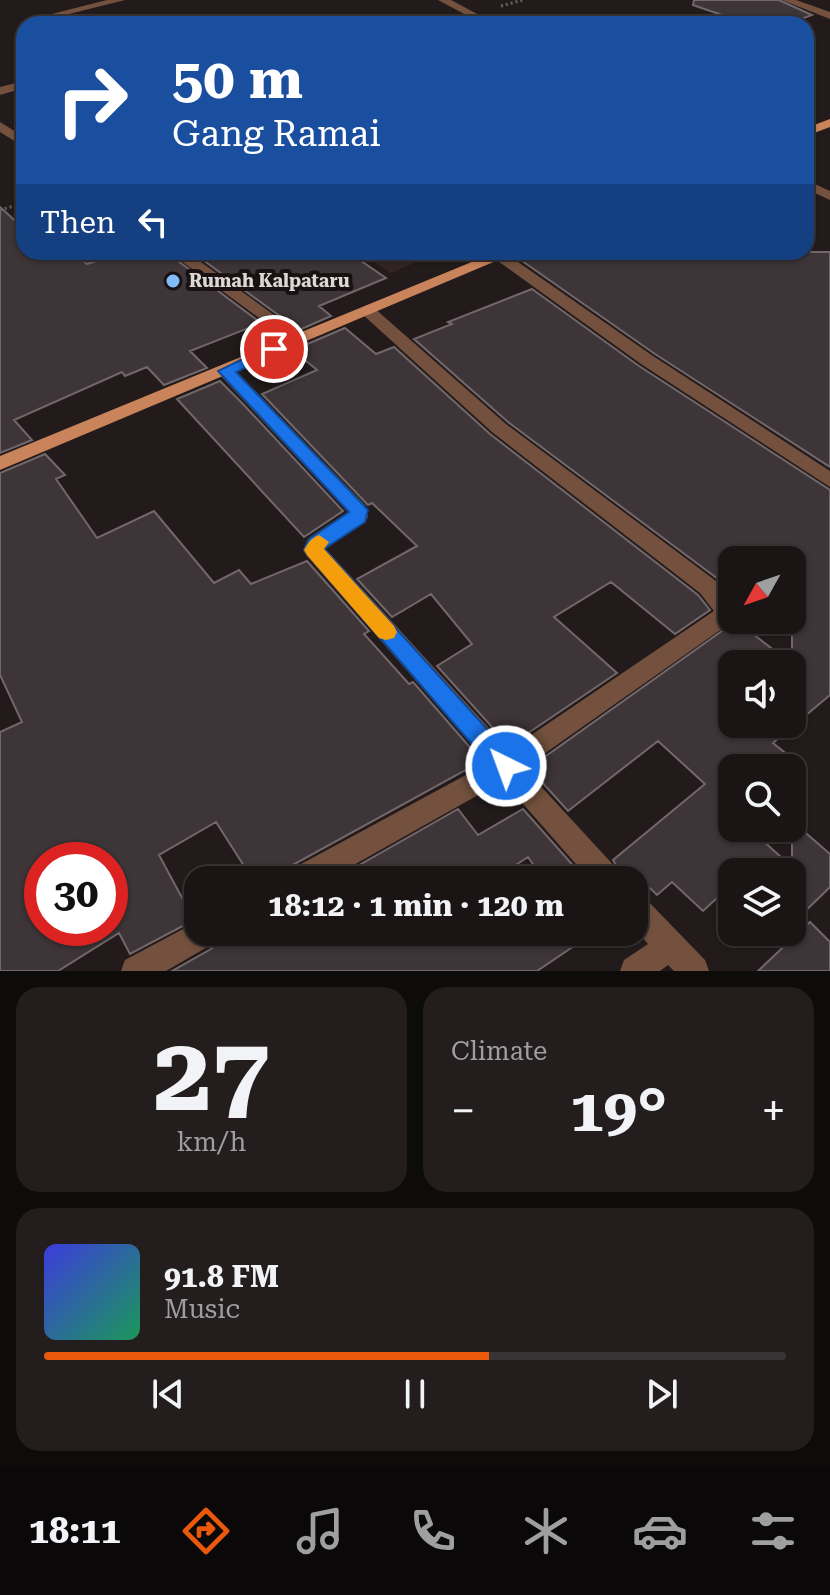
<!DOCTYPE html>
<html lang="en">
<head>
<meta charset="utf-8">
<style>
	:root { --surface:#1a1414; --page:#231d1d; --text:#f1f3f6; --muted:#9f9ea0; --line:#383334; --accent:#ea580c }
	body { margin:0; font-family:"Roboto Serif",serif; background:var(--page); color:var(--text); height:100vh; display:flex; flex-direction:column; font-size:30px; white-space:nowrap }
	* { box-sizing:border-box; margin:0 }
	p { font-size:26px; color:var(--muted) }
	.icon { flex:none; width:44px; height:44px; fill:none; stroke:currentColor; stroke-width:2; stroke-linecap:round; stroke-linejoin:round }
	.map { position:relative; height:971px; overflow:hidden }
	.drawer { display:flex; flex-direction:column; gap:16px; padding:16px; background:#0e0b0b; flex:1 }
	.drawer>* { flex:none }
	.guide { position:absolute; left:16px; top:16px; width:798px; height:244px; border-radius:24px; box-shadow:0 2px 6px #0004,0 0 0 2px var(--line); background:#1a4fa0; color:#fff; overflow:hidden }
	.needle { width:52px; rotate:230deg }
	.buttons { position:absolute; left:718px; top:546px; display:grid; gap:16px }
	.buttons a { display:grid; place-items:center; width:88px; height:88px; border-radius:16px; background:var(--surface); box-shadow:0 2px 6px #0004,0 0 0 2px var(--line); font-size:40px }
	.speed { position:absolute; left:24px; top:842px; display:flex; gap:16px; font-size:40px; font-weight:700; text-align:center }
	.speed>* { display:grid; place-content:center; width:104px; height:104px; border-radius:50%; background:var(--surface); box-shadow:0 2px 6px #0004,0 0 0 2px var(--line); line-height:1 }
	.speed .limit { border:12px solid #d22; background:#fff; color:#111 }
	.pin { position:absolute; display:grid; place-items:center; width:68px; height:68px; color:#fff; margin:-34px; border:4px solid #fff; border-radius:50%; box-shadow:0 2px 8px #0007 }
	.me { position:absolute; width:88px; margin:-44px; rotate:318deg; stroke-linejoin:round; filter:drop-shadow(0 0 6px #0008) }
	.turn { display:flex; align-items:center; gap:28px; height:168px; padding:0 24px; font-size:36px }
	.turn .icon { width:104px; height:104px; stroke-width:2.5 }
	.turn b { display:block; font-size:56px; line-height:68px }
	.then { display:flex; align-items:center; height:76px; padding:0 24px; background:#0003; gap:16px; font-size:30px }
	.big { font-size:60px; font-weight:700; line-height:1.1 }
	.drawer .widget { flex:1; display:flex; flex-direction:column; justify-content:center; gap:12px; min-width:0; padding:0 28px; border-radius:24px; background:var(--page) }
	.drawer .dial { align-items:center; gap:0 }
	.dial b { font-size:104px; line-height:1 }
	.song { display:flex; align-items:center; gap:24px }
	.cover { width:96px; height:96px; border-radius:12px; background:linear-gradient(135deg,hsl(240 70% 55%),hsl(150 70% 35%)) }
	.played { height:8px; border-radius:4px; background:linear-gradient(90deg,var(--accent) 60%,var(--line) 60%) }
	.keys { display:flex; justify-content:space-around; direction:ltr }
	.heat { display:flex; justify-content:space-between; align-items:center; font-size:44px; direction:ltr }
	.drawer .tiles { flex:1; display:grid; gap:16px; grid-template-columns:1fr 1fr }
	.widget:last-child { grid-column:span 2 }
	.trip { position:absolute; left:184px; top:866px; width:464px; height:80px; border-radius:24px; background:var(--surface); box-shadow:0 2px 6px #0004,0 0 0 2px var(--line); font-weight:700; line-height:80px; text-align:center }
	.dock { display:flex; height:128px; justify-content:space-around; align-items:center; background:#0a0808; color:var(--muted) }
	.dock .icon { width:56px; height:56px }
	.dock .active { color:var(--accent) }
	.dock b { font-size:36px; color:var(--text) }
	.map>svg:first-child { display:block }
</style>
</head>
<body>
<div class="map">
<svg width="830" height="971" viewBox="0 0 830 971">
	<rect width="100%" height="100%" fill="#231b1b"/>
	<path fill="#322524" d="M 359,252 L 435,252 L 437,253 L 391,273 Z"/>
	<path fill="#3d3537" stroke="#72686b" stroke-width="2" fill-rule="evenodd" d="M 694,0 L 779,0 L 812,15 L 788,24 L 748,24 L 693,5 Z
		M 0,207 L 24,229 L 24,252 L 50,252 L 55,257 L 74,252 L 87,264 L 123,252 L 166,252 L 261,323 L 190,351 L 207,368 L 164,385 L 147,367 L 125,376 L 122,372 L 14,420 L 32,440 L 0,453 Z
		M 192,252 L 348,252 L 386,278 L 319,306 L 331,316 L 299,330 Z
		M 520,252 L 830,252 L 830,467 L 655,354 L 515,256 Z
		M 532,289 L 639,366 L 830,490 L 830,695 L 773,743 L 804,768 L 732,768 L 732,828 L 749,828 L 792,867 L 792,821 L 830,854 L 830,887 L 792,924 L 792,872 L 732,872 L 732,884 L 703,911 L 672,882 L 657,895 L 650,888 L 643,894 L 634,890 L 634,880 L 625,880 L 613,860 L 705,784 L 658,741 L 568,811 L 529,768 L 736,621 L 792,664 L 732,664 L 732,724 L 792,724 L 792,560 L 732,560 L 732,593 L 718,579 L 508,422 L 414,339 L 452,324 L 448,322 Z
		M 345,328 L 376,354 L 394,347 L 490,434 L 698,595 L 710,610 L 675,634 L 611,582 L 554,617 L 617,673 L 509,746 L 437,666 L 472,644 L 431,594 L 392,617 L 357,579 L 417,546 L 372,503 L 368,505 L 262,394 L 317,370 L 293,350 Z
		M 220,381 L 242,403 L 343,511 L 304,537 L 177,399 Z
		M 45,454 L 65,475 L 56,479 L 97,538 L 154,511 L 214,583 L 239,570 L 251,584 L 307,561 L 369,631 L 364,634 L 409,684 L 413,682 L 482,761 L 289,867 L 283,880 L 253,880 L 216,822 L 159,855 L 194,920 L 130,954 L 119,933 L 58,971 L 0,971 L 0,732 L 22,722 L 0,675 L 0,473 ZM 42,860 L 110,860 L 110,928 L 42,928 Z
		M 458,809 L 478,835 L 523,809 L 586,880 L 544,880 L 528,857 L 493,880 L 333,880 Z
		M 810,922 L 830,942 L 830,971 L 758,971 Z
		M 230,932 L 603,932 L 591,943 L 586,938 L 537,971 L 172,971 L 218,945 Z"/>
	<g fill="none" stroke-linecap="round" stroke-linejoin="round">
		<path stroke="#6a6262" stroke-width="3" stroke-dasharray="2 3" stroke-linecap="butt" d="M 501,6 L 523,0
			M 0,210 L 24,203"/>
		<path fill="#73513e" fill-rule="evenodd" d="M 107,0 L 125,0 L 29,24 L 24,21 Z
			M 782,0 L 796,0 L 830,12 L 830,19 Z
			M 24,81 L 24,88 L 0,95 L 0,87 Z
			M 0,122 L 24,137 L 24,147 L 0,132 Z
			M 169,252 L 187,252 L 306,338 L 298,343 L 292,342 Z
			M 495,253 L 505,253 L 653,356 L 830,471 L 830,487 L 641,364 L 495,259 Z
			M 367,305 L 373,307 L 506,424 L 716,581 L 732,597 L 733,621 L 524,768 L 618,870 L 622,880 L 590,880 L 503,781 L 327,880 L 286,880 L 290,870 L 488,763 L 306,555 L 303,550 L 308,539 L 348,512 L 220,375 L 217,371 L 220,367 L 232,367 L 365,505 L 368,517 L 365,522 L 325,548 L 509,750 L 714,611 L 700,593 L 492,432 L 361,313 L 359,310 Z
			M 634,893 L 644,897 L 705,960 L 709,971 L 674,971 L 668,965 L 660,971 L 620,971 L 624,960 L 648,944 L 634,928 Z
			M 198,921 L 198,932 L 221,932 L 216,942 L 166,971 L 121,971 L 125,960 Z"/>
		<path fill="#73513e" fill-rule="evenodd" d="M 438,0 L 451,0 L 496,24 L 483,24 Z
			M 806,180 L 830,191 L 830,200 L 806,189 Z"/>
		<path fill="#ca845b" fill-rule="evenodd" d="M 830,119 L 830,127 L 806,136 L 806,128 Z
			M 496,252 L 517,252 L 0,470 L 0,456 Z"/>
	</g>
	<path fill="#1a73e8" stroke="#114b97" stroke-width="2" d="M 274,344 L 280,346 L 280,352 L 236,372 L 368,510 L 365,522 L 324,549 L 514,759 L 518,766 L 514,773 L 506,776 L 497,773 L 304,550 L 309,539 L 349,512 L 218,371 Z"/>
	<path fill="#f59e0b" d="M 319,535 L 329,542 L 324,549 L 394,626 L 397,632 L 394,638 L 386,640 L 379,638 L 307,555 L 304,550 C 308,543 311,538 319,535 Z"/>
	<circle fill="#81bdfa" stroke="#1a1212" stroke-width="3" cx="173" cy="281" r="8"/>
	<g text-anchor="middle" stroke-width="8" stroke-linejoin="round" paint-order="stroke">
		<g font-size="18" font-weight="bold" fill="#ddd7d7" stroke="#1a1212" text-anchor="start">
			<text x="189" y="287">Rumah Kalpataru</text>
		</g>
	</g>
</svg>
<div class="buttons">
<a><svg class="needle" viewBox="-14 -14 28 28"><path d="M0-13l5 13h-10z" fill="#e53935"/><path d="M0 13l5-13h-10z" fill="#9f9ea0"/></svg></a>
<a><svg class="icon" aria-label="sound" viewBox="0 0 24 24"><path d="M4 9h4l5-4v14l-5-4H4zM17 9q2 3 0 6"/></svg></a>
<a><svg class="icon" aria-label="search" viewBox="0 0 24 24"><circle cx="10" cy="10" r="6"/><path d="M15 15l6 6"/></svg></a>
<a><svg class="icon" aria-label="layers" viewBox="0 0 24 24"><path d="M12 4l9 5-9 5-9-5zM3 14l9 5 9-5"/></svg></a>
</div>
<div class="speed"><div class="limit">30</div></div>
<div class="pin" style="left:274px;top:349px;background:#d93025"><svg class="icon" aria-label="arrive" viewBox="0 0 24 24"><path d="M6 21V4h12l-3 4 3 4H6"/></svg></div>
<svg class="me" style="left:506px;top:766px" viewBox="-20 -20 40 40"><circle r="17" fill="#1a73e8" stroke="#fff" stroke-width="3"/><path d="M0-11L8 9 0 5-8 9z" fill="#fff"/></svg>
<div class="trip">18:12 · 1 min · 120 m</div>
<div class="guide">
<div class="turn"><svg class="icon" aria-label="right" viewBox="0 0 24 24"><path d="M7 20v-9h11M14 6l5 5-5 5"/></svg><div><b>50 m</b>Gang Ramai</div></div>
<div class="then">Then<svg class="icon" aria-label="left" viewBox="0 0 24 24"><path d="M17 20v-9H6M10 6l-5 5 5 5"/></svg></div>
</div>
</div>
<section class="drawer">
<div class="tiles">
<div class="widget dial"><b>27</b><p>km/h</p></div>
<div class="widget"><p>Climate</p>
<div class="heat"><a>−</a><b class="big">19°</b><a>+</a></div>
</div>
<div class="widget">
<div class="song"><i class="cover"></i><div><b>91.8 FM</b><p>Music</p></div></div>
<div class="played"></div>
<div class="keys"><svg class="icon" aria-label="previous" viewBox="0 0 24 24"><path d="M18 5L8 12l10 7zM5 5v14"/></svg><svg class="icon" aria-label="pause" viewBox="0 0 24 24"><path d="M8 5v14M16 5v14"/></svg><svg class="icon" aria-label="next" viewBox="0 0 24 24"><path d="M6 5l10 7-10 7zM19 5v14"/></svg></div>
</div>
</div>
</section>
<nav class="dock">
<b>18:11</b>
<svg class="icon active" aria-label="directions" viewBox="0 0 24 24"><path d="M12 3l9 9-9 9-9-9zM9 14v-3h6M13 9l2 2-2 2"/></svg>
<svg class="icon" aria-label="music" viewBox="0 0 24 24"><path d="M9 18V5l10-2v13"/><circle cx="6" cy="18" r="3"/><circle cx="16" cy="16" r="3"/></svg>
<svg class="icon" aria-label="phone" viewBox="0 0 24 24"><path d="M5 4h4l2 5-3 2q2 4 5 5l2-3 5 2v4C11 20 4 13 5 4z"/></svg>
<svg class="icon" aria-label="climate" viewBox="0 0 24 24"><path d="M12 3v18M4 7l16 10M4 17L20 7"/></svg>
<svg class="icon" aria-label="car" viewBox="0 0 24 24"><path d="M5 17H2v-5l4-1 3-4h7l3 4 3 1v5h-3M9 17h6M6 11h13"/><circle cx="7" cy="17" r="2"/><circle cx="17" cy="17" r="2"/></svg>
<svg class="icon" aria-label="filters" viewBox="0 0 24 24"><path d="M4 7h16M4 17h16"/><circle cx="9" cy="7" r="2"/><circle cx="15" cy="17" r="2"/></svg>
</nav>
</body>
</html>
